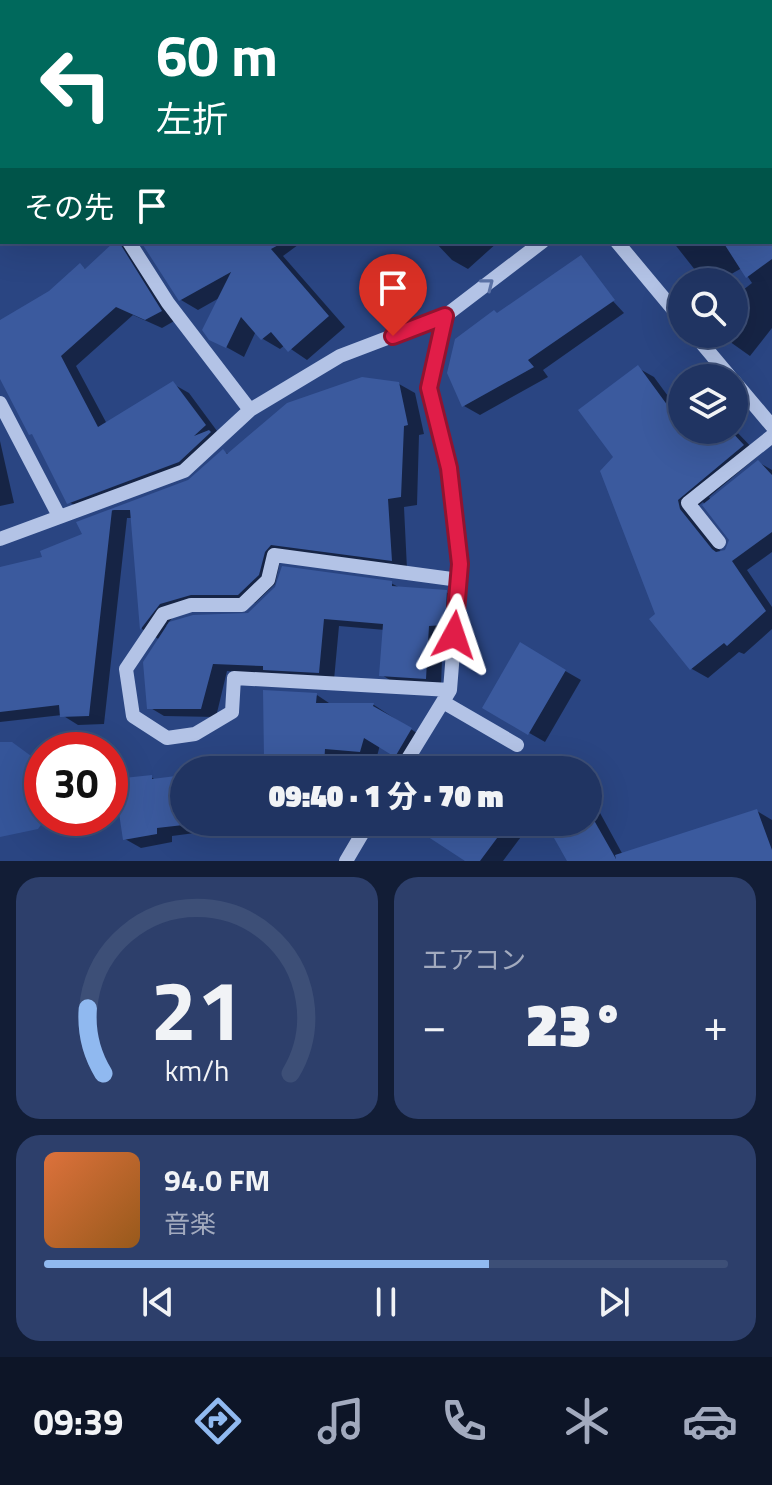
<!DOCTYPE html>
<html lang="ja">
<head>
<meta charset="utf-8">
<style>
	:root { --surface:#203462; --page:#2d3f6b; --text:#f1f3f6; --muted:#a2aabe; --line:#3d4f77; --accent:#90b9f0 }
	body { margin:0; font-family:"Titillium Web","Noto Sans JP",sans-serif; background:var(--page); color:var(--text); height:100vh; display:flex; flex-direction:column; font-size:30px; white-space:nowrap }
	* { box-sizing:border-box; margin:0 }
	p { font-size:26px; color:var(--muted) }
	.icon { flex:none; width:44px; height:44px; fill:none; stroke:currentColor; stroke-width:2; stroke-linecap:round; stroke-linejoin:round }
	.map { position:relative; height:861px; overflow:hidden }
	.details { display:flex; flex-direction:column; gap:16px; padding:16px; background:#121d36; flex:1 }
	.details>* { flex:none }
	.hud { position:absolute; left:0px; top:0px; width:772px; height:244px; box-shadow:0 8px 32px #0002,0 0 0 2px var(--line); background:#00695c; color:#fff; overflow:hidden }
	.fabs { position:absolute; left:668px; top:268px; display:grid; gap:16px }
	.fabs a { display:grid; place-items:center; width:80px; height:80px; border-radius:50%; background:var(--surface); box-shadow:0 8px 32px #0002,0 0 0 2px var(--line); font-size:40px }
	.speed { position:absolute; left:24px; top:732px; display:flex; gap:16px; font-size:40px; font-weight:700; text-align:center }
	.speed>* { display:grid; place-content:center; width:104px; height:104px; border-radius:50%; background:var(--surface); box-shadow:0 8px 32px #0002,0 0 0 2px var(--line); line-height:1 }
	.speed .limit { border:12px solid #d22; background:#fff; color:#111 }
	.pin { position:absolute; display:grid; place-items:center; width:68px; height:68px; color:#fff; margin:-82px -34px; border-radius:50% 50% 50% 0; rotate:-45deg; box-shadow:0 0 8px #0007 }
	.pin .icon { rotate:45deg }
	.me { position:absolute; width:88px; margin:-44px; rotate:5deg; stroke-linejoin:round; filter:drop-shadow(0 0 6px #0008) }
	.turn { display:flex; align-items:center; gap:28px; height:168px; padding:0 24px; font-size:36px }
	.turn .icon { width:104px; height:104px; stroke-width:2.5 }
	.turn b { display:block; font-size:56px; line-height:68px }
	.then { display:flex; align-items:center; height:76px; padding:0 24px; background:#0003; gap:16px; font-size:30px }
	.big { font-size:60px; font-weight:800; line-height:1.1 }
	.details .tile { flex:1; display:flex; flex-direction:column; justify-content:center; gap:12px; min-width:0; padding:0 28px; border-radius:24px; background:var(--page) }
	.details .dial { align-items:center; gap:0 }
	.dial svg { height:208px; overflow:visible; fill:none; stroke:var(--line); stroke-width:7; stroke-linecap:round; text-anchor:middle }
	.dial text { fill:var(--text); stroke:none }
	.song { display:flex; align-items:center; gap:24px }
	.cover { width:96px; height:96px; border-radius:12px; background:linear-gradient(135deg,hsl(20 70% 55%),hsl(30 70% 35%)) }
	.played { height:8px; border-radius:4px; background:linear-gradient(90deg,var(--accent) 65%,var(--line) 65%) }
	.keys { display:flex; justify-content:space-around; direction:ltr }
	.heat { display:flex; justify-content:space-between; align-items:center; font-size:44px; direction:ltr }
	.details .tiles { flex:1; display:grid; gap:16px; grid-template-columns:1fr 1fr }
	.tile:last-child { grid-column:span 2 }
	.trip { position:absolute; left:170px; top:756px; width:432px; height:80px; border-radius:40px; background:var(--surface); box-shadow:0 8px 32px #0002,0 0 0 2px var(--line); font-weight:800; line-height:80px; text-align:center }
	.menu { display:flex; height:128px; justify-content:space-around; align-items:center; background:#0d1527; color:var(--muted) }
	.menu .icon { width:56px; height:56px }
	.menu .current { color:var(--accent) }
	.menu b { font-size:36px; color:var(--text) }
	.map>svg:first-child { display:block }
</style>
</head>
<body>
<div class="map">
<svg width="772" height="861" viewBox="0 0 772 861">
	<rect width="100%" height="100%" fill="#2a4582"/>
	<path fill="#355599" d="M 0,742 L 12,742 L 42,764 L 42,818 L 46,818 L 38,829 L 0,837 Z"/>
	<path fill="#0007" fill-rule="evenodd" d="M 554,0 L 659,0 L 554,2 Z
		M 772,105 L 772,328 L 750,356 L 719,334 L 734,334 L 734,297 L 752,283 L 742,268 L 717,282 L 712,282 L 699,275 L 673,242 L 770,242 Z
		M 2,113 L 2,209 L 0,208 Z
		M 118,242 L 124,242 L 176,320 L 162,328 L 133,315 L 76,366 L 107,424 L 173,384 L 189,393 L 220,435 L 195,470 L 85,511 L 69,502 L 0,364 L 0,322 L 50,293 L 80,266 L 87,270 Z
		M 143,242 L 302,242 L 283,256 L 345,327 L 307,360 L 285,345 L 280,349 L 263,339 L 256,331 L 244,357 L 210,338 L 221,297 L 198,310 L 181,300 Z
		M 435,242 L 498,242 L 468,269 L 452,260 Z
		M 588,274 L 624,313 L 543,370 L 548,377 L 480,415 L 464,406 Z
		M 638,368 L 654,377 L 673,403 L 682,394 L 682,430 L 734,429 L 759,455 L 709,497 L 711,500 L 758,462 L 772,470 L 772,552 L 747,570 L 772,607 L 772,629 L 744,654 L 739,652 L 708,678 L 692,669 L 652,619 L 657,615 L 616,458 ZM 703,502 L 731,539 L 726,552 L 722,553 L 696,520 L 694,509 Z
		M 399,384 L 415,393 L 424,434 L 419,435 L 417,505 L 404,507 L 407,569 L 280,561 L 275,584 L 255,603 L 208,603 L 176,613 L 166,626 L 193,617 L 249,615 L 391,583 L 402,589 L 446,592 L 461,601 L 460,633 L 443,633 L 441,686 L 396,684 L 382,675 L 385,630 L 339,626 L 334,680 L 227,671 L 216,717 L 164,716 L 149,707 L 160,640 L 142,629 L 133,518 L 127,518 L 104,724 L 78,725 L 62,715 L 0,722 L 0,569 L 45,558 L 85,535 L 79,523 L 189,482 L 223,451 L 230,455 Z
		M 0,441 L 14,503 L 0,506 Z
		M 520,645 L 581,680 L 545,742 L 484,707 Z
		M 317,695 L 332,705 L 374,705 L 426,739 L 412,765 L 380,745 L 376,760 L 340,757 L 340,770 L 233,770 L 266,760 Z
		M 151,777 L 157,781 L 184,777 L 184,822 L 278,822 L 172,836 L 172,842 L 141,848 L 125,839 Z
		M 588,791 L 623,855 L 757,811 L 772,820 L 772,861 L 569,861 L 548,822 L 588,822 Z
		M 418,822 L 532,822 L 503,861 L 470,861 Z"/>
	<path fill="#3b5a9e" d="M 114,242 L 119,242 L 162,311 L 145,320 L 116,307 L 61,356 L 98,427 L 173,381 L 206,425 L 194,436 L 209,430 L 211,432 L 179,462 L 67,504 L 32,434 L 29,435 L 0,379 L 0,320 L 49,291 L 80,263 L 85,269 Z
		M 141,242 L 284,242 L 271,249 L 329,316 L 288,352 L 271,332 L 261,340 L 241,317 L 226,348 L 209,340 L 202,330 L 231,272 L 179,301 Z
		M 723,242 L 772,242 L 772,259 L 746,278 Z
		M 581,255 L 615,300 L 528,360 L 534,367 L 462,407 L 447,373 L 455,339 L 494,310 L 497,313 Z
		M 638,365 L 668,406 L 682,391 L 682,430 L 730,430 L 744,445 L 678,500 L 680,509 L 712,549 L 716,552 L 725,550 L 729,540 L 702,505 L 758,460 L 772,475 L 772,532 L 732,561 L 766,611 L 727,646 L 724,643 L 690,670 L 649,619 L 655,614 L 600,471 L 613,457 L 578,410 Z
		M 362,377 L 399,382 L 408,425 L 404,426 L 401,497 L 388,499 L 392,561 L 271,545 L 265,552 L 259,575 L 238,595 L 191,595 L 160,604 L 140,630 L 130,510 L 112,510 L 89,716 L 60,717 L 59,705 L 0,712 L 0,567 L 42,557 L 40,551 L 82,534 L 76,522 L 188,480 L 223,449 L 227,454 L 287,403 Z
		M 282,566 L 392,581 L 392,586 L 447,590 L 445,625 L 429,626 L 426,679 L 379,676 L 383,624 L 324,619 L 319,673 L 263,670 L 263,666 L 213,664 L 201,709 L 147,709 L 143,662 L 169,622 L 193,615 L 248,613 L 275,587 Z
		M 520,642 L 566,670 L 528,735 L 482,708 Z
		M 263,690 L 317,693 L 316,703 L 374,703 L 373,706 L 412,728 L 395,757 L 364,738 L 360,752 L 325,749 L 324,766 L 321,763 L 321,770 L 218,770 L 244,766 L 243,756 L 264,758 Z
		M 152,775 L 152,779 L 184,775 L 184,822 L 210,822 L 157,828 L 157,834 L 123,840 L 114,779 Z
		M 757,809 L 772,850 L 772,861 L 567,861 L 545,822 L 595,822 L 616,859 L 615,855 Z
		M 416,822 L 501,822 L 506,826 L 480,861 L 465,861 L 413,827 Z"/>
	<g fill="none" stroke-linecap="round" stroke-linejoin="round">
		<path stroke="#b3c3e6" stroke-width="14" d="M 98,0 L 100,2
			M 168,2 L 171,0
			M 768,2 L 768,0
			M 770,57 L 772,56
			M 0,73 L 2,72
			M 0,218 L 2,217
			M 129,242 L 168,303 L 250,410
			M 617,242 L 682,320
			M 694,334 L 731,378
			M 734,381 L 772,426
			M 0,403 L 59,516
			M 0,539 L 184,471 L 250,410 L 340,356 L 445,316
			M 719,542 L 688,503 L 772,436
			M 450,690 L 234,678 L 232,712 L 195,734 L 167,738 L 133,716 L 126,669 L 163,614 L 191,605 L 242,605 L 268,580 L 274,555 L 459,580
			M 443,702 L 517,745
			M 401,770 L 450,690 L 460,564 L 449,468 L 429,388 L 445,316 L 542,242
			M 346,861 L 369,822"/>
	</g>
	<defs><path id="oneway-chevron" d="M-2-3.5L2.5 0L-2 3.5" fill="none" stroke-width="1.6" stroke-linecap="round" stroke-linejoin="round" transform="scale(2)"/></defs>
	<use stroke="#5a71a5" href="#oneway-chevron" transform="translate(488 284) rotate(-38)"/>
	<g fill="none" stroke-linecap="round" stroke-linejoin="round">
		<defs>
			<path id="route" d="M 393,336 L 445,316 L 429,388 L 449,468 L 460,564 L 454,635"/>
		</defs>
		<use href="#route" stroke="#92132f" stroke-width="20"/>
		<use href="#route" stroke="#e11d48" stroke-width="14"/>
	</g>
</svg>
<div class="fabs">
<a><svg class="icon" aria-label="search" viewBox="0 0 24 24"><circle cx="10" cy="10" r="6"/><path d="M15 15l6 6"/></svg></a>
<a><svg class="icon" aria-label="layers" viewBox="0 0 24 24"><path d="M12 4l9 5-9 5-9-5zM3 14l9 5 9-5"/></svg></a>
</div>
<div class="speed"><div class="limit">30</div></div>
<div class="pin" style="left:393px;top:336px;background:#d93025"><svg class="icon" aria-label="arrive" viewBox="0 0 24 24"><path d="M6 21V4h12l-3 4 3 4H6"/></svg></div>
<svg class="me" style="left:454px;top:635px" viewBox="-20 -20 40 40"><path d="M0-17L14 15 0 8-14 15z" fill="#e11d48" stroke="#fff" stroke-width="4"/></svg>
<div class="trip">09:40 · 1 分 · 70 m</div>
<div class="hud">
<div class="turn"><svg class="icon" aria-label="left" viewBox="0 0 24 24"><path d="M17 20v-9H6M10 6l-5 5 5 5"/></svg><div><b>60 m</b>左折</div></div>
<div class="then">その先<svg class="icon" aria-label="arrive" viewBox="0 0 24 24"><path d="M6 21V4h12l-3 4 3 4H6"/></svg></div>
</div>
</div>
<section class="details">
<div class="tiles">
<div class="tile dial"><svg viewBox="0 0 100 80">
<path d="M14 69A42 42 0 1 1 86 69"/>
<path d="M14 69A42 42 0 0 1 8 44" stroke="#90b9f0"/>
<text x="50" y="56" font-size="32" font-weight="700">21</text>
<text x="50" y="72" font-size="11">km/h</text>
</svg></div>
<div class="tile"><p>エアコン</p>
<div class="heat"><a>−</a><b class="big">23°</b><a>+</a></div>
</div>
<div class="tile">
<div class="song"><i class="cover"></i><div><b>94.0 FM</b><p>音楽</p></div></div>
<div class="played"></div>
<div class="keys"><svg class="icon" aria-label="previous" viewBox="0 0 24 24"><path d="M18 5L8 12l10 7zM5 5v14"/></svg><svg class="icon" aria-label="pause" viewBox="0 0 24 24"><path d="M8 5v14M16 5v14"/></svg><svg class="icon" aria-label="next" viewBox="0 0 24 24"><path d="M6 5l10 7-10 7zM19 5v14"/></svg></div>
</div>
</div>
</section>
<nav class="menu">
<b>09:39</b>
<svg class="icon current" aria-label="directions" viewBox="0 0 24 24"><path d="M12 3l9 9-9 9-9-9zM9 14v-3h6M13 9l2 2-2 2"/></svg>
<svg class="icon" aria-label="music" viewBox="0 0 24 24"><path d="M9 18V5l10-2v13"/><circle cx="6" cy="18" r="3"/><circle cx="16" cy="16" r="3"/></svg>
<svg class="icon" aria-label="phone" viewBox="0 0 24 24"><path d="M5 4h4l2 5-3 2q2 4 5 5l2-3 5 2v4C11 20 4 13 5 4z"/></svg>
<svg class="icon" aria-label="climate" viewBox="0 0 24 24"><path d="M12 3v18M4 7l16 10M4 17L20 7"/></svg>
<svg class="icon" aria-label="car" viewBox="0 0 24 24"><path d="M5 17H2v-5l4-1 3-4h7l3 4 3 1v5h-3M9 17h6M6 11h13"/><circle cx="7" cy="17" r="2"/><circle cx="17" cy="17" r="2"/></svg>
</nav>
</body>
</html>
